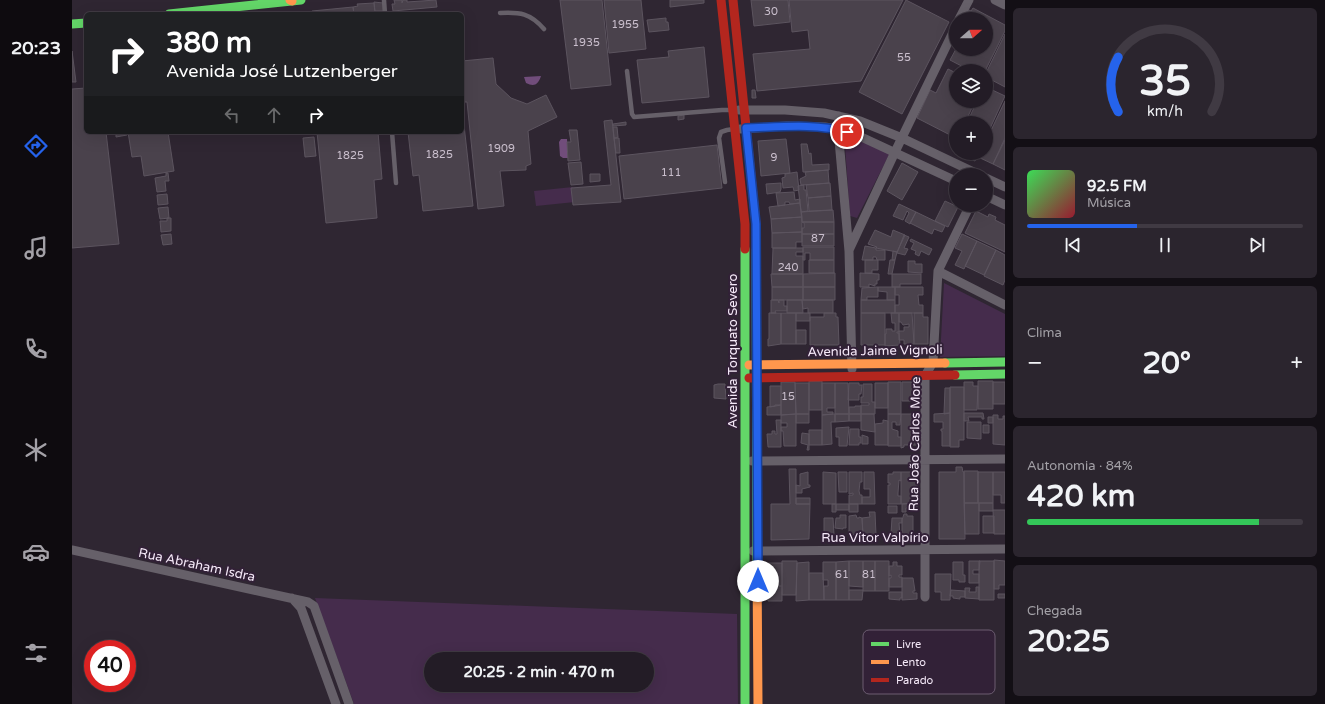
<!DOCTYPE html>
<html lang="pt">
<head>
<meta charset="utf-8">
<style>
	:root { --surface:#231c26; --page:#2b252e; --text:#f1f3f6; --muted:#a3a1a7; --line:#403a43; --accent:#2563eb }
	body { margin:0; font-family:"Varela Round",sans-serif; background:var(--page); color:var(--text); height:100vh; display:flex; flex-direction:column; font-size:15px; white-space:nowrap }
	* { box-sizing:border-box; margin:0 }
	p { font-size:13px; color:var(--muted) }
	.icon { flex:none; width:22px; height:22px; fill:none; stroke:currentColor; stroke-width:2; stroke-linecap:round; stroke-linejoin:round }
	.map { position:relative; flex:1; overflow:hidden }
	.sheet { display:flex; flex-direction:column; gap:8px; padding:8px; background:#130f15; width:320px }
	.sheet>* { flex:none }
	.hud { position:absolute; left:12px; top:12px; width:380px; height:122px; border-radius:6px; box-shadow:0 4px 16px #0002,0 0 0 1px var(--line); background:#202124; color:#fff; overflow:hidden }
	.needle { width:26px; rotate:69deg }
	.controls { position:absolute; left:877px; top:12px; display:grid; gap:8px }
	.controls a { display:grid; place-items:center; width:44px; height:44px; border-radius:50%; background:var(--surface); box-shadow:0 4px 16px #0002,0 0 0 1px var(--line); font-size:20px }
	.speed { position:absolute; left:12px; top:640px; display:flex; gap:8px; font-size:20px; font-weight:700; text-align:center }
	.speed>* { display:grid; place-content:center; width:52px; height:52px; border-radius:50%; background:var(--surface); box-shadow:0 4px 16px #0002,0 0 0 1px var(--line); line-height:1 }
	.speed .limit { border:6px solid #d22; background:#fff; color:#111 }
	.pin { position:absolute; display:grid; place-items:center; width:34px; height:34px; color:#fff; margin:-17px; border:2px solid #fff; border-radius:50%; box-shadow:0 1px 4px #0007 }
	.me { position:absolute; width:44px; margin:-22px; rotate:0deg; stroke-linejoin:round; filter:drop-shadow(0 0 3px #0008) }
	.turn { display:flex; align-items:center; gap:14px; height:84px; padding:0 16px; font-size:18px }
	.turn .icon { width:52px; height:52px; stroke-width:2.5 }
	.turn b { display:block; font-size:28px; line-height:34px }
	.lanes { display:flex; align-items:center; height:38px; padding:0 16px; background:#0003; justify-content:center; gap:20px; direction:ltr }
	.lanes .off { opacity:.35 }
	.big { font-size:30px; font-weight:800; line-height:1.1 }
	.sheet .tile { flex:1; display:flex; flex-direction:column; justify-content:center; gap:6px; min-width:0; padding:0 14px; border-radius:6px; background:var(--page) }
	.sheet .dial { align-items:center; gap:0 }
	.dial svg { height:104px; overflow:visible; fill:none; stroke:var(--line); stroke-width:7; stroke-linecap:round; text-anchor:middle }
	.dial text { fill:var(--text); stroke:none }
	.song { display:flex; align-items:center; gap:12px }
	.cover { width:48px; height:48px; border-radius:6px; background:linear-gradient(135deg,hsl(130 70% 55%),hsl(350 70% 35%)) }
	.played { height:4px; border-radius:2px; background:linear-gradient(90deg,var(--accent) 40%,var(--line) 40%) }
	.keys { display:flex; justify-content:space-around; direction:ltr }
	.heat { display:flex; justify-content:space-between; align-items:center; font-size:22px; direction:ltr }
	.charge { height:6px; border-radius:3px; background:linear-gradient(90deg,#34c759 84%,var(--line) 0) }
	.trip { position:absolute; left:352px; top:652px; width:230px; height:40px; border-radius:20px; background:var(--surface); box-shadow:0 4px 16px #0002,0 0 0 1px var(--line); font-weight:800; line-height:40px; text-align:center }
	main { display:flex; flex:1; min-height:0 }
	.dock { display:flex; flex-direction:column; width:72px; justify-content:space-around; align-items:center; background:#0e0b0f; color:var(--muted) }
	.dock .icon { width:28px; height:28px }
	.dock .current { color:var(--accent) }
	.dock b { font-size:18px; color:var(--text) }
	.map>svg:first-child { display:block }
</style>
</head>
<body>
<main>
<nav class="dock">
<b>20:23</b>
<svg class="icon current" aria-label="directions" viewBox="0 0 24 24"><path d="M12 3l9 9-9 9-9-9zM9 14v-3h6M13 9l2 2-2 2"/></svg>
<svg class="icon" aria-label="music" viewBox="0 0 24 24"><path d="M9 18V5l10-2v13"/><circle cx="6" cy="18" r="3"/><circle cx="16" cy="16" r="3"/></svg>
<svg class="icon" aria-label="phone" viewBox="0 0 24 24"><path d="M5 4h4l2 5-3 2q2 4 5 5l2-3 5 2v4C11 20 4 13 5 4z"/></svg>
<svg class="icon" aria-label="climate" viewBox="0 0 24 24"><path d="M12 3v18M4 7l16 10M4 17L20 7"/></svg>
<svg class="icon" aria-label="car" viewBox="0 0 24 24"><path d="M5 17H2v-5l4-1 3-4h7l3 4 3 1v5h-3M9 17h6M6 11h13"/><circle cx="7" cy="17" r="2"/><circle cx="17" cy="17" r="2"/></svg>
<svg class="icon" aria-label="filters" viewBox="0 0 24 24"><path d="M4 7h16M4 17h16"/><circle cx="9" cy="7" r="2"/><circle cx="15" cy="17" r="2"/></svg>
</nav>
<div class="map">
<svg width="933" height="704" viewBox="0 0 933 704">
	<rect width="100%" height="100%" fill="#2f2632"/>
	<path fill="#452c4c" fill-rule="evenodd" d="M 772,132 L 818,153 L 785,218 L 778,216 Z
		M 501,187 L 503,202 L 464,206 L 462,191 Z
		M 872,283 L 933,314 L 933,356 L 868,357 Z
		M 243,598 L 665,614 L 666,704 L 282,704 ZM 359,659 L 575,659 L 575,685 L 359,685 Z"/>
	<path fill="#714d7b" d="M 469,76 C 466,85 462,87 454,83 L 452,77 Z
		M 489,139 L 495,139 L 496,158 L 491,158 L 488,156 L 487,142 Z"/>
	<path fill="#4a424c" stroke="#5c545f" d="M 322,0 L 330,0 L 330,3 L 331,0 L 335,0 L 335,2 L 364,0 L 365,7 L 321,11 L 320,4 L 323,4 Z
		M 488,0 L 530,0 L 539,85 L 499,89 Z
		M 532,0 L 569,0 L 574,49 L 537,53 Z
		M 598,0 L 632,0 L 632,3 L 598,7 Z
		M 679,0 L 716,0 L 718,22 L 682,26 Z
		M 717,0 L 831,0 L 789,81 L 685,91 L 681,54 L 738,49 L 736,30 L 720,32 Z
		M 834,0 L 877,22 L 830,114 L 787,92 Z
		M 302,2 L 311,3 L 312,11 L 303,11 Z
		M 302,3 L 303,14 L 282,14 L 281,7 L 286,6 L 285,4 Z
		M 281,7 L 282,14 L 241,14 L 240,11 Z
		M 901,8 L 933,25 L 933,31 L 913,71 L 899,71 L 878,60 L 884,49 L 914,49 L 914,19 L 893,19 L 897,10 L 899,11 Z
		M 594,18 L 594,22 L 596,22 L 597,30 L 577,32 L 575,20 Z
		M 933,34 L 933,87 L 914,77 L 914,73 Z
		M 632,47 L 637,97 L 570,103 L 565,60 L 597,57 L 596,51 Z
		M 0,51 L 4,82 L 0,82 Z
		M 421,58 L 424,84 L 439,98 L 455,104 L 474,95 L 485,117 L 456,131 L 459,164 L 454,166 L 454,170 L 428,171 L 432,206 L 406,209 L 395,102 L 392,102 L 390,61 Z
		M 876,69 L 884,73 L 884,101 L 903,101 L 893,123 L 884,123 L 884,138 L 845,118 L 858,90 L 864,93 Z
		M 914,87 L 933,96 L 914,137 L 914,123 L 895,123 L 905,101 L 914,101 Z
		M 14,88 L 14,132 L 34,132 L 47,244 L 0,248 L 0,89 Z
		M 680,90 L 683,90 L 684,98 L 680,98 Z
		M 933,101 L 933,138 L 921,164 L 906,157 L 908,153 L 914,153 L 914,141 Z
		M 390,107 L 401,206 L 351,211 L 347,175 L 341,176 L 336,132 L 390,132 Z
		M 612,115 L 612,119 L 606,120 L 606,116 Z
		M 540,120 L 549,202 L 501,205 L 499,188 L 539,185 L 532,121 Z
		M 554,122 L 554,125 L 541,126 L 541,124 Z
		M 541,127 L 545,127 L 546,137 L 544,138 L 542,138 Z
		M 497,130 L 505,130 L 508,160 L 496,161 L 495,142 L 499,142 Z
		M 44,132 L 54,132 L 55,135 L 44,137 Z
		M 56,132 L 96,132 L 102,171 L 72,176 L 69,156 L 60,157 Z
		M 245,132 L 306,132 L 310,179 L 302,180 L 305,218 L 254,223 Z
		M 242,137 L 244,156 L 233,157 L 231,138 Z
		M 542,138 L 547,138 L 548,153 L 544,153 Z
		M 714,139 L 718,173 L 689,176 L 686,141 Z
		M 933,140 L 933,170 L 921,164 Z
		M 729,144 L 735,144 L 737,154 L 739,153 L 740,165 L 757,164 L 757,170 L 731,172 Z
		M 645,145 L 650,188 L 552,199 L 547,156 Z
		M 887,153 L 907,153 L 903,161 Z
		M 509,162 L 511,184 L 499,185 L 496,163 Z
		M 830,163 L 846,172 L 830,200 L 815,191 Z
		M 756,170 L 757,183 L 729,185 L 728,179 L 734,176 L 733,172 Z
		M 725,172 L 727,190 L 722,191 L 721,187 L 711,188 L 710,178 L 713,177 L 713,174 Z
		M 94,173 L 96,173 L 97,181 L 93,181 L 94,191 L 85,192 L 83,178 L 94,176 Z
		M 518,174 L 528,174 L 528,181 L 518,182 Z
		M 709,183 L 709,189 L 708,192 L 695,194 L 694,184 Z
		M 758,183 L 759,196 L 736,198 L 734,185 Z
		M 732,185 L 732,190 L 734,190 L 736,211 L 729,212 L 726,186 Z
		M 722,192 L 723,200 L 728,199 L 728,203 L 718,204 L 717,202 L 713,202 L 713,205 L 706,206 L 704,193 Z
		M 95,194 L 96,204 L 86,205 L 85,195 Z
		M 759,196 L 760,210 L 737,211 L 736,198 Z
		M 873,201 L 886,207 L 876,227 L 863,221 Z
		M 728,203 L 730,217 L 699,219 L 697,207 Z
		M 827,204 L 844,212 L 838,224 L 833,221 L 837,213 L 835,211 L 831,220 L 821,216 Z
		M 96,207 L 97,218 L 88,219 L 86,208 Z
		M 761,210 L 762,222 L 730,222 L 729,212 Z
		M 904,211 L 916,217 L 917,214 L 924,217 L 923,220 L 933,225 L 933,252 L 893,233 Z
		M 844,212 L 873,226 L 870,232 L 862,229 L 860,234 L 838,223 Z
		M 730,217 L 730,232 L 700,233 L 699,219 Z
		M 95,218 L 99,218 L 99,231 L 89,232 L 88,221 L 95,221 Z
		M 730,222 L 762,222 L 762,234 L 730,234 L 730,228 L 732,228 L 732,223 Z
		M 803,230 L 819,237 L 821,230 L 833,235 L 825,252 L 804,248 L 805,247 L 796,244 Z
		M 730,232 L 730,242 L 724,242 L 724,248 L 700,248 L 700,233 Z
		M 99,234 L 100,244 L 91,245 L 89,235 Z
		M 730,234 L 762,234 L 762,246 L 730,246 Z
		M 890,234 L 905,241 L 892,269 L 883,265 L 890,251 L 883,248 Z
		M 832,235 L 837,237 L 832,248 L 836,249 L 833,255 L 825,253 Z
		M 839,239 L 860,249 L 857,255 L 849,251 L 847,256 L 843,254 L 844,251 L 839,249 L 842,243 L 838,241 Z
		M 905,241 L 924,250 L 912,275 L 893,266 Z
		M 793,246 L 804,248 L 804,250 L 813,250 L 813,260 L 805,260 L 804,257 L 801,257 L 801,260 L 790,260 Z
		M 731,247 L 762,247 L 762,260 L 738,260 L 738,253 L 733,253 L 733,260 L 731,260 Z
		M 701,248 L 731,248 L 731,252 L 724,252 L 724,256 L 731,256 L 731,274 L 700,274 Z
		M 924,250 L 933,255 L 933,280 L 931,285 L 912,276 Z
		M 821,251 L 825,252 L 823,260 L 820,260 Z
		M 737,260 L 762,260 L 762,273 L 737,273 Z
		M 793,260 L 806,260 L 806,270 L 800,270 L 800,273 L 793,273 Z
		M 818,260 L 823,260 L 820,274 L 816,274 Z
		M 836,261 L 843,261 L 843,264 L 850,264 L 850,273 L 836,272 Z
		M 763,273 L 763,287 L 731,287 L 731,274 Z
		M 788,273 L 807,274 L 807,280 L 805,280 L 805,284 L 803,284 L 803,286 L 797,284 L 797,287 L 788,287 Z
		M 699,274 L 731,274 L 731,287 L 700,287 Z
		M 820,274 L 849,274 L 849,284 L 828,284 L 828,287 L 820,287 Z
		M 700,287 L 731,287 L 731,300 L 700,300 Z
		M 731,287 L 763,287 L 763,300 L 731,300 Z
		M 805,287 L 806,287 L 806,297 L 795,297 L 795,300 L 789,300 L 790,288 Z
		M 806,287 L 823,287 L 823,300 L 815,300 L 815,292 L 806,291 Z
		M 823,287 L 851,287 L 851,295 L 846,295 L 847,305 L 851,305 L 851,313 L 823,313 L 823,305 L 827,305 L 827,295 L 823,295 Z
		M 699,300 L 706,300 L 707,303 L 707,300 L 712,300 L 712,306 L 715,306 L 715,311 L 703,311 L 704,313 L 699,313 Z
		M 715,300 L 730,300 L 731,313 L 715,313 Z
		M 730,300 L 761,300 L 761,313 L 736,313 L 736,308 L 731,309 Z
		M 789,300 L 823,300 L 823,313 L 789,313 Z
		M 697,313 L 709,313 L 709,344 L 696,346 L 696,339 L 697,339 Z
		M 709,313 L 724,313 L 724,344 L 709,344 Z
		M 724,313 L 738,313 L 738,321 L 724,321 Z
		M 752,313 L 764,313 L 764,317 L 766,317 L 767,345 L 738,345 L 738,317 L 752,317 Z
		M 789,313 L 813,313 L 813,345 L 789,345 Z
		M 819,313 L 827,313 L 827,332 L 825,332 L 825,333 L 827,333 L 828,345 L 813,346 L 813,334 L 814,334 L 814,329 L 820,329 L 820,331 L 823,331 L 823,323 L 820,323 Z
		M 827,313 L 840,313 L 842,344 L 832,344 L 832,340 L 827,340 L 827,331 L 832,331 L 832,327 L 837,327 L 837,324 L 831,325 L 829,322 L 827,322 Z
		M 842,313 L 851,313 L 851,317 L 856,317 L 856,344 L 842,344 Z
		M 724,330 L 734,330 L 734,344 L 724,344 Z
		M 737,381 L 750,381 L 750,410 L 737,410 Z
		M 906,381 L 921,381 L 921,409 L 906,409 Z
		M 709,382 L 723,382 L 724,414 L 709,415 Z
		M 816,382 L 829,382 L 829,414 L 816,414 Z
		M 830,382 L 846,382 L 847,394 L 842,394 L 842,401 L 830,401 Z
		M 892,382 L 901,382 L 901,386 L 906,386 L 905,410 L 892,410 Z
		M 921,382 L 933,382 L 933,404 L 921,404 Z
		M 723,383 L 737,383 L 737,414 L 724,414 Z
		M 750,383 L 763,383 L 763,408 L 755,408 L 755,412 L 761,412 L 761,414 L 750,415 Z
		M 763,383 L 776,383 L 777,414 L 763,414 Z
		M 777,383 L 787,383 L 787,385 L 790,385 L 789,394 L 787,394 L 787,400 L 776,400 Z
		M 803,383 L 816,383 L 816,408 L 803,408 Z
		M 646,384 L 653,384 L 654,399 L 642,398 L 642,385 Z
		M 791,384 L 800,384 L 800,402 L 803,402 L 803,414 L 789,414 L 789,405 L 797,405 L 797,403 L 789,403 L 789,397 L 791,397 Z
		M 698,386 L 709,386 L 709,405 L 698,407 Z
		M 878,387 L 892,387 L 892,440 L 887,440 L 887,447 L 878,447 Z
		M 873,388 L 878,388 L 878,413 L 872,414 Z
		M 703,405 L 709,405 L 709,415 L 695,415 L 695,407 L 703,406 Z
		M 783,406 L 789,406 L 789,414 L 777,414 L 777,407 L 783,407 Z
		M 878,413 L 878,446 L 870,446 L 870,431 L 869,431 L 869,429 L 871,429 L 871,422 L 862,422 L 862,414 Z
		M 892,413 L 911,413 L 912,419 L 910,419 L 910,417 L 896,417 L 897,421 L 892,421 Z
		M 724,414 L 724,446 L 712,446 L 711,431 L 709,431 L 709,427 L 715,427 L 715,423 L 709,423 L 709,415 Z
		M 724,414 L 737,414 L 737,423 L 724,423 Z
		M 763,414 L 763,422 L 759,422 L 760,444 L 750,445 L 750,415 Z
		M 763,414 L 777,414 L 777,421 L 763,422 Z
		M 777,414 L 789,414 L 789,421 L 777,421 Z
		M 789,414 L 802,414 L 803,432 L 789,430 Z
		M 816,414 L 829,414 L 828,425 L 824,425 L 824,422 L 820,422 L 820,429 L 826,431 L 826,437 L 829,437 L 829,446 L 816,446 Z
		M 829,414 L 845,414 L 845,445 L 832,445 L 832,447 L 829,448 Z
		M 921,415 L 926,415 L 926,419 L 931,419 L 931,416 L 933,416 L 933,445 L 921,444 Z
		M 916,417 L 921,417 L 921,423 L 916,423 Z
		M 704,420 L 709,420 L 709,447 L 696,447 L 695,434 L 700,434 L 700,431 L 703,431 L 703,434 L 705,434 Z
		M 811,420 L 816,421 L 816,445 L 803,445 L 803,424 L 811,423 Z
		M 895,422 L 909,422 L 909,439 L 895,438 Z
		M 911,425 L 917,425 L 917,433 L 911,433 Z
		M 777,427 L 775,446 L 767,446 L 767,437 L 764,437 L 764,428 Z
		M 778,429 L 787,429 L 787,437 L 789,437 L 789,443 L 787,443 L 787,445 L 777,445 Z
		M 737,430 L 750,430 L 750,445 L 737,445 Z
		M 730,433 L 737,434 L 737,450 L 735,450 L 736,445 L 729,443 Z
		M 790,435 L 796,437 L 796,444 L 790,444 Z
		M 884,467 L 890,467 L 891,472 L 892,472 L 893,539 L 867,539 L 867,472 L 884,472 Z
		M 717,469 L 724,469 L 724,504 L 738,504 L 737,539 L 699,540 L 699,504 L 718,504 Z
		M 892,471 L 906,471 L 906,503 L 892,503 Z
		M 736,472 L 736,485 L 738,485 L 738,487 L 730,489 L 730,493 L 724,493 L 724,485 L 728,486 L 728,474 Z
		M 751,472 L 764,473 L 764,504 L 751,504 Z
		M 766,472 L 775,472 L 775,492 L 767,492 Z
		M 777,472 L 790,472 L 790,482 L 788,482 L 787,491 L 788,495 L 790,495 L 790,504 L 777,504 L 777,495 L 781,495 L 781,493 L 777,494 Z
		M 792,472 L 802,472 L 803,504 L 790,504 L 790,497 L 798,497 L 798,489 L 792,489 Z
		M 821,472 L 829,472 L 829,481 L 827,480 L 826,493 L 826,496 L 829,496 L 829,504 L 816,504 L 816,485 L 818,485 L 818,483 L 816,483 L 816,474 L 821,474 Z
		M 829,472 L 845,472 L 845,503 L 829,504 Z
		M 906,472 L 921,472 L 921,503 L 906,503 Z
		M 921,472 L 933,472 L 933,503 L 929,503 L 929,495 L 921,495 Z
		M 724,498 L 738,498 L 738,504 L 724,504 Z
		M 845,503 L 845,508 L 834,508 L 834,512 L 830,512 L 830,504 Z
		M 892,503 L 907,503 L 907,534 L 893,534 Z
		M 907,503 L 921,503 L 921,511 L 907,511 Z
		M 760,504 L 764,504 L 764,512 L 760,512 Z
		M 764,504 L 777,504 L 777,510 L 764,510 Z
		M 777,504 L 786,504 L 786,512 L 777,512 Z
		M 816,506 L 825,506 L 825,513 L 816,513 Z
		M 921,510 L 933,510 L 933,534 L 922,534 Z
		M 797,512 L 803,512 L 804,535 L 791,535 L 790,518 L 798,517 Z
		M 832,514 L 835,514 L 835,516 L 841,516 L 841,533 L 838,533 L 838,534 L 830,535 L 830,520 Z
		M 768,515 L 774,515 L 774,528 L 771,528 L 771,529 L 763,528 L 764,518 L 768,518 Z
		M 784,515 L 785,518 L 787,518 L 787,517 L 790,518 L 791,535 L 777,535 L 777,516 Z
		M 911,516 L 922,516 L 922,533 L 911,533 Z
		M 752,518 L 761,518 L 762,535 L 752,534 Z
		M 820,518 L 830,518 L 830,523 L 827,523 L 828,535 L 819,535 L 819,534 Z
		M 922,560 L 933,561 L 933,585 L 927,585 L 927,589 L 922,589 Z
		M 710,561 L 725,561 L 724,595 L 710,595 Z
		M 777,561 L 791,561 L 791,587 L 777,586 Z
		M 777,561 L 777,600 L 764,600 L 764,562 Z
		M 791,561 L 803,561 L 803,591 L 791,591 Z
		M 803,561 L 817,561 L 817,591 L 803,591 Z
		M 897,561 L 908,561 L 907,570 L 901,570 L 901,574 L 907,574 L 907,583 L 897,583 Z
		M 907,561 L 922,561 L 922,600 L 907,600 Z
		M 737,562 L 737,600 L 724,601 L 725,563 Z
		M 751,562 L 764,562 L 764,600 L 752,600 L 752,586 L 756,586 L 756,580 L 751,580 Z
		M 821,562 L 825,562 L 825,566 L 830,566 L 830,575 L 827,575 L 827,577 L 830,577 L 830,587 L 817,587 L 817,578 L 819,578 L 819,575 L 817,576 L 817,566 L 821,566 Z
		M 881,562 L 891,562 L 891,575 L 893,575 L 893,582 L 887,582 L 887,580 L 881,580 Z
		M 696,563 L 710,563 L 710,586 L 696,586 Z
		M 737,573 L 751,573 L 752,600 L 737,600 Z
		M 863,574 L 879,574 L 878,600 L 869,600 L 869,592 L 863,592 Z
		M 830,578 L 841,578 L 843,591 L 841,591 L 841,593 L 845,593 L 845,599 L 830,600 Z
		M 703,586 L 710,586 L 710,601 L 696,601 L 696,592 L 703,592 Z
		M 904,587 L 907,587 L 907,599 L 893,598 L 893,588 L 898,588 L 897,592 L 904,592 Z
		M 777,590 L 791,590 L 790,600 L 777,600 Z
		M 879,590 L 893,591 L 893,597 L 888,597 L 888,599 L 881,598 L 881,596 L 878,596 Z
		M 817,592 L 830,592 L 830,598 L 828,598 L 828,600 L 817,599 Z
		M 926,594 L 933,594 L 933,598 L 926,598 Z"/>
	<g fill="none" stroke-linecap="round" stroke-linejoin="round">
		<path stroke="#666069" stroke-width="4.5" d="M 312,0 L 313,14
			M 428,13 C 448,12 458,13 472,29
			M 555,71 L 560,114 L 562,117 L 650,110 L 659,110
			M 320,132 L 324,183
			M 653,182 L 647,138 L 649,132 L 655,130 L 662,129"/>
		<path stroke="#666069" stroke-width="9" d="M 923,0 L 933,5
			M 887,19 L 897,0
			M 667,110 L 713,110 L 752,113 L 788,121 L 830,138 L 908,175
			M 767,116 L 766,129 L 777,251 L 780,369
			M 668,129 L 715,126 L 753,127 L 766,129 L 785,135 L 884,181
			M 914,178 L 933,187
			M 914,196 L 933,205
			M 777,250 L 823,152 L 884,26
			M 866,271 L 933,305
			M 680,461 L 933,459
			M 0,550 L 236,602 L 242,606 L 277,704
			M 681,551 L 933,549
			M 853,597 L 853,376 L 861,362 L 866,271 L 898,205
			M 220,598 L 229,608 L 264,704"/>
		<path stroke="#63d668" stroke-width="9" d="M 188,4 L 193,0
			M 97,14 L 229,0
			M 0,24 L 14,23
			M 673,249 L 673,704
			M 684,250 L 685,564
			M 873,363 L 933,362
			M 883,375 L 933,374"/>
		<path stroke="#ff974d" stroke-width="9" d="M 218,0 L 220,1
			M 677,365 L 873,363
			M 685,564 L 686,704"/>
		<path stroke="#b3261e" stroke-width="9" d="M 649,0 L 673,224 L 673,249
			M 661,0 L 684,224 L 684,250
			M 677,378 L 883,375"/>
	</g>
	<g fill="none" stroke-linecap="round" stroke-linejoin="round">
		<defs>
			<path id="route" d="M 686,581 L 684,224 L 674,128 C 708,127 743,123 775,132"/>
		</defs>
		<use href="#route" stroke="#184099" stroke-width="10"/>
		<use href="#route" stroke="#2563eb" stroke-width="7"/>
	</g>
	<g text-anchor="middle" stroke-width="4" stroke-linejoin="round" paint-order="stroke">
		<g font-size="11" fill="#cabfcd">
			<text x="699" y="15">30</text>
			<text x="553" y="28">1955</text>
			<text x="514" y="46">1935</text>
			<text x="832" y="61">55</text>
			<text x="429" y="152">1909</text>
			<text x="367" y="158">1825</text>
			<text x="278" y="159">1825</text>
			<text x="702" y="161">9</text>
			<text x="599" y="176">111</text>
			<text x="746" y="242">87</text>
			<text x="716" y="271">240</text>
			<text x="716" y="400">15</text>
			<text x="770" y="578">61</text>
			<text x="797" y="578">81</text>
		</g>
		<g font-size="13" fill="#f5e9f8" stroke="#322137">
			<text transform="translate(803 350) rotate(-1)" y="5">Avenida Jaime Vignoli</text>
			<text transform="translate(660 351) rotate(-90)" y="5">Avenida Torquato Severo</text>
			<text transform="translate(842 444) rotate(-89)" y="5">Rua João Carlos More</text>
			<text x="803" y="542">Rua Vítor Valpírio</text>
			<text transform="translate(125 564) rotate(12)" y="5">Rua Abraham Isdra</text>
		</g>
	</g>
	<rect x="791" y="630" width="132" height="64" rx="6" fill="#322137" stroke="#6c5d71" stroke-width="1"/>
	<rect x="799" y="642" width="18" height="4" fill="#63d668"/>
	<rect x="799" y="660" width="18" height="4" fill="#ff974d"/>
	<rect x="799" y="678" width="18" height="4" fill="#b3261e"/>
	<g font-size="11" fill="#f5e9f8">
		<text x="824" y="648">Livre</text>
		<text x="824" y="666">Lento</text>
		<text x="824" y="684">Parado</text>
	</g>
</svg>
<div class="controls">
<a><svg class="needle" viewBox="-14 -14 28 28"><path d="M0-13l5 13h-10z" fill="#e53935"/><path d="M0 13l5-13h-10z" fill="#a3a1a7"/></svg></a>
<a><svg class="icon" aria-label="layers" viewBox="0 0 24 24"><path d="M12 4l9 5-9 5-9-5zM3 14l9 5 9-5"/></svg></a>
<a>+</a>
<a>−</a>
</div>
<div class="speed"><div class="limit">40</div></div>
<div class="pin" style="left:775px;top:132px;background:#d93025"><svg class="icon" aria-label="arrive" viewBox="0 0 24 24"><path d="M6 21V4h12l-3 4 3 4H6"/></svg></div>
<svg class="me" style="left:686px;top:581px" viewBox="-20 -20 40 40"><circle r="19" fill="#fff"/><path d="M0-13L10 11 0 6-10 11z" fill="#2563eb"/></svg>
<div class="trip">20:25 · 2 min · 470 m</div>
<div class="hud">
<div class="turn"><svg class="icon" aria-label="right" viewBox="0 0 24 24"><path d="M7 20v-9h11M14 6l5 5-5 5"/></svg><div><b>380 m</b>Avenida José Lutzenberger</div></div>
<div class="lanes"><svg class="icon off" aria-label="left" viewBox="0 0 24 24"><path d="M17 20v-9H6M10 6l-5 5 5 5"/></svg><svg class="icon off" aria-label="ahead" viewBox="0 0 24 24"><path d="M12 20V5M6 11l6-6 6 6"/></svg><svg class="icon" aria-label="right" viewBox="0 0 24 24"><path d="M7 20v-9h11M14 6l5 5-5 5"/></svg></div>
</div>
</div>
<section class="sheet">
<div class="tile dial"><svg viewBox="0 0 100 80">
<path d="M14 69A42 42 0 1 1 86 69"/>
<path d="M14 69A42 42 0 0 1 14 27" stroke="#2563eb"/>
<text x="50" y="56" font-size="32" font-weight="700">35</text>
<text x="50" y="72" font-size="11">km/h</text>
</svg></div>
<div class="tile">
<div class="song"><i class="cover"></i><div><b>92.5 FM</b><p>Música</p></div></div>
<div class="played"></div>
<div class="keys"><svg class="icon" aria-label="previous" viewBox="0 0 24 24"><path d="M18 5L8 12l10 7zM5 5v14"/></svg><svg class="icon" aria-label="pause" viewBox="0 0 24 24"><path d="M8 5v14M16 5v14"/></svg><svg class="icon" aria-label="next" viewBox="0 0 24 24"><path d="M6 5l10 7-10 7zM19 5v14"/></svg></div>
</div>
<div class="tile"><p>Clima</p>
<div class="heat"><a>−</a><b class="big">20°</b><a>+</a></div>
</div>
<div class="tile"><p>Autonomia · 84%</p><b class="big">420 km</b><div class="charge"></div></div>
<div class="tile"><p>Chegada</p><b class="big">20:25</b></div>
</section>
</main>
</body>
</html>
